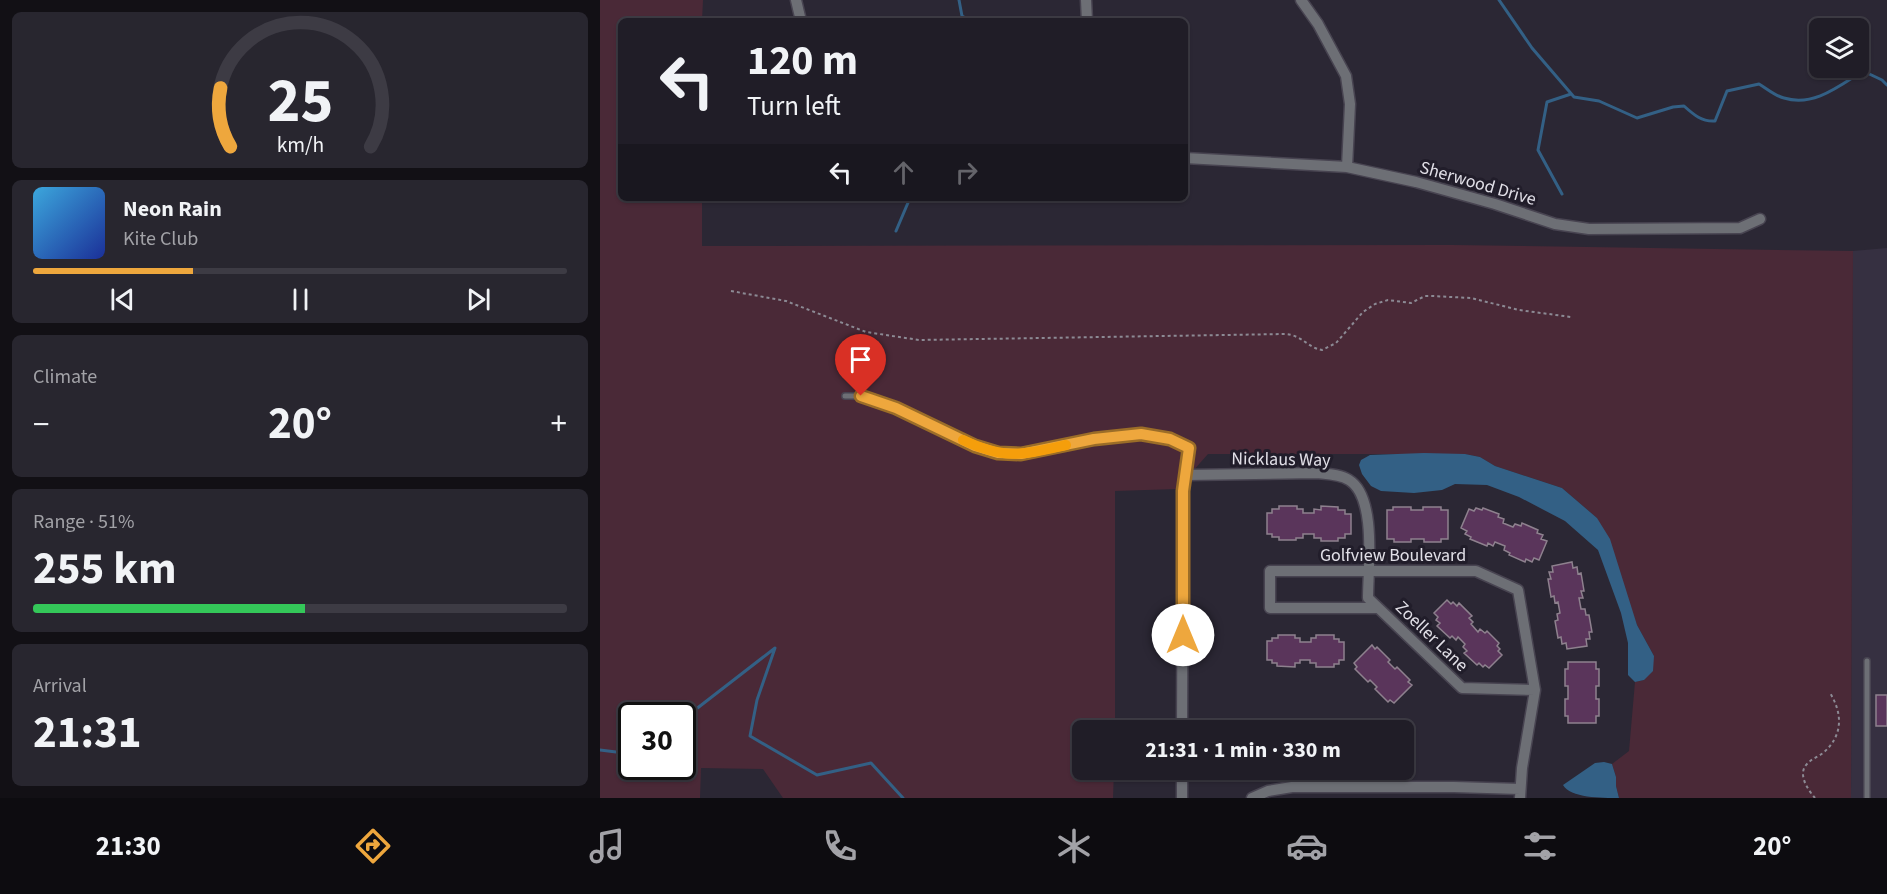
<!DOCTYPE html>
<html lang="en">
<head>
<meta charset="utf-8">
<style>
	:root { --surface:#201d27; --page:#28262f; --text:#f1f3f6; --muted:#a2a2a7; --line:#3d3b44; --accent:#eea73d }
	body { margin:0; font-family:"Source Sans 3",sans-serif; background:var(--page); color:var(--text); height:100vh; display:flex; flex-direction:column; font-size:22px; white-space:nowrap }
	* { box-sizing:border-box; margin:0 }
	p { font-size:20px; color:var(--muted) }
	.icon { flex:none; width:33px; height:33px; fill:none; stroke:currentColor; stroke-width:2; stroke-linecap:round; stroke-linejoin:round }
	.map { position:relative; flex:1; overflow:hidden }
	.sheet { display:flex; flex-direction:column; gap:12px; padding:12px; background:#121015; width:600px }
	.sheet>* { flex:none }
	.guide { position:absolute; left:18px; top:18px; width:570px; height:183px; border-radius:9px; box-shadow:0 2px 4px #0004,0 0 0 2px var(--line); background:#201d27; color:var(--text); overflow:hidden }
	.tools { position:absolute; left:1209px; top:18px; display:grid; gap:12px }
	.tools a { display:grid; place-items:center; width:60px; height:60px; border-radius:9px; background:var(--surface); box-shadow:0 2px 4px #0004,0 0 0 2px var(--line); font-size:30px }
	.speed { position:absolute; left:18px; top:702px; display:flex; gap:12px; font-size:30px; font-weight:700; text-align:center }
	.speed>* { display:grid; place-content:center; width:78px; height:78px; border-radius:50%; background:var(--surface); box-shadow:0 2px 4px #0004,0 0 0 2px var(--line); line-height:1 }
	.speed .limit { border:3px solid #111; border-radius:9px; background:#fff; color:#111 }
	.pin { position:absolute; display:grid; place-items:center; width:51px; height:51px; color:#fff; margin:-62px -26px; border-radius:50% 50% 50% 0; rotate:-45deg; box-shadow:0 0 6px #0007 }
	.pin .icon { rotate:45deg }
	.me { position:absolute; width:66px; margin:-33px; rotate:0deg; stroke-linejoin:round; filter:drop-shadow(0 0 4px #0008) }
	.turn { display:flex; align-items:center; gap:21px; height:126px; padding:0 30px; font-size:27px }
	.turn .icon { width:78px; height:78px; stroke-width:2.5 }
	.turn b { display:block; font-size:42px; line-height:51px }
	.lanes { display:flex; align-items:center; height:57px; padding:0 30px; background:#0003; justify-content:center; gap:30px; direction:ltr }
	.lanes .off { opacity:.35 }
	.big { font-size:45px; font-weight:700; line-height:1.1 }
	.sheet .widget { flex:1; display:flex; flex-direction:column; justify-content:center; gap:9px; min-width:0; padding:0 21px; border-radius:9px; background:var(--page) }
	.sheet .dial { align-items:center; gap:0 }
	.dial svg { height:156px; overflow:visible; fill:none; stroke:var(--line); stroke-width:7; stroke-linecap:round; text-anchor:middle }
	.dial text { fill:var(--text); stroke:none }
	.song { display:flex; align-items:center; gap:18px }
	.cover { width:72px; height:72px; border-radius:9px; background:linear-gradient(135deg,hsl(200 70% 55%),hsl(230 70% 35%)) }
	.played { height:6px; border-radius:3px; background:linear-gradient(90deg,var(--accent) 30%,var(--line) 30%) }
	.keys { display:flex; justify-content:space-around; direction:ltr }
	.heat { display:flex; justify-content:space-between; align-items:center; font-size:33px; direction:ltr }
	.charge { height:9px; border-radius:4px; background:linear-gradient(90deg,#34c759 51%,var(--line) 0) }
	.trip { position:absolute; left:472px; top:720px; width:342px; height:60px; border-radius:9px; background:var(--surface); box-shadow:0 2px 4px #0004,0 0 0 2px var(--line); font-weight:700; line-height:60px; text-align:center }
	.tabs { display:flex; height:96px; justify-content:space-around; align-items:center; background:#0d0c10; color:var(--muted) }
	.tabs .icon { width:42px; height:42px }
	.tabs .on { color:var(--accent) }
	.tabs b { font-size:27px; color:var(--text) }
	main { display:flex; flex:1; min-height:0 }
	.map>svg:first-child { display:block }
</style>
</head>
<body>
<main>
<section class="sheet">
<div class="widget dial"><svg viewBox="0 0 100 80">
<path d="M14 69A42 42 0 1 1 86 69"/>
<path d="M14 69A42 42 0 0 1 9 39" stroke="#eea73d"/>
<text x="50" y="56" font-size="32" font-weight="700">25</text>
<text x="50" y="72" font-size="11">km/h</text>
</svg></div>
<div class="widget">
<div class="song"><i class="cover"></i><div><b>Neon Rain</b><p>Kite Club</p></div></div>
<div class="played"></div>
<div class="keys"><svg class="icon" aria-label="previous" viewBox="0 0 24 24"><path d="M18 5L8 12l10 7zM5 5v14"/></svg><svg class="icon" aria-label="pause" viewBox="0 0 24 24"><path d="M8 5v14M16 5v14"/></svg><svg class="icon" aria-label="next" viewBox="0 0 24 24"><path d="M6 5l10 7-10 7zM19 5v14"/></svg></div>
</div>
<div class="widget"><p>Climate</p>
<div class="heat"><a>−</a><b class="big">20°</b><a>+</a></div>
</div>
<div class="widget"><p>Range · 51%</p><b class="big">255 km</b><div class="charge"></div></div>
<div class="widget"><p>Arrival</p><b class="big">21:31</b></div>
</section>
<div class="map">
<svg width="1287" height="798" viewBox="0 0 1287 798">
	<rect width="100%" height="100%" fill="#2b2734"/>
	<path fill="#363041" d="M 1287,248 L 1287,798 L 1251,798 L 1253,251 Z"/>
	<path fill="#4a2937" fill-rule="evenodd" d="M 0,0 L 103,0 L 102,21 L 21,21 L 21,198 L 102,198 L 102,246 L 851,245 L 1253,251 L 1251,798 L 1019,798 L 1016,786 L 1016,777 L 1012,764 L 1029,751 L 1035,682 L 1044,680 L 1054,656 L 1037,625 L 997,518 L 962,488 L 895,466 L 880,457 L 865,454 L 608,454 L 577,489 L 515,491 L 515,730 L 483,730 L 483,770 L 514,770 L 513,798 L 183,798 L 163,769 L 101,768 L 100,798 L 0,798 ZM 32,716 L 82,716 L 82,766 L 32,766 Z"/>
	<path fill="#336085" d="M 824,453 L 865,454 L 880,457 L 895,466 L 962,488 L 997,518 L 1010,539 L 1037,625 L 1054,656 L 1053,671 L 1044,680 L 1035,682 L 1028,675 L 1028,643 L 1021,613 L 998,550 L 965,521 L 919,497 L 887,485 L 855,484 L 842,490 L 814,493 L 781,491 L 771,486 L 762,474 L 759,465 L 761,460 L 770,455 Z
		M 1004,762 L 1012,764 L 1016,777 L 1016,786 L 1019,798 C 1002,798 970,798 963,785 L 995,763 Z"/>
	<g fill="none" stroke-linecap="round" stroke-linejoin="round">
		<path stroke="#336085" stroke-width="3" d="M 359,0 L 362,16 L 371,21
			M 899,0 L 932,48 L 974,97 L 999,101 L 1037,118 L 1073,107 L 1084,106 C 1094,115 1102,122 1115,121 L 1127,91 L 1159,84 C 1166,88 1175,96 1184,98 C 1214,107 1239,86 1263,71 L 1282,80 L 1287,85
			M 962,194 L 938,150 L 947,102 L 971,94
			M 296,231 L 310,198
			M 82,720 L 175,648 L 157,700 L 150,736 L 217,775 L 271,763 L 303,798
			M 0,750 L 32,754"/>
	</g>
	<path fill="#5a355b" stroke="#8e818e" stroke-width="1.5" d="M 679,506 L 697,506 L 697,509 L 703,509 L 703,513 L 714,513 L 714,509 L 721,510 L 721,506 L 738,507 L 738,510 L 745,510 L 745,514 L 751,514 L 751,534 L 745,534 L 745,538 L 738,538 L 738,541 L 721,541 L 721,538 L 714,538 L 714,534 L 703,534 L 703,538 L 696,538 L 696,540 L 679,540 L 679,537 L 672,537 L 672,534 L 667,534 L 667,513 L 672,513 L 672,509 L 679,509 Z
		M 793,507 L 811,507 L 811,510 L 823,510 L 823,507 L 841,507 L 841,510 L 848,510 L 848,539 L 841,539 L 841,542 L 824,542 L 824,539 L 811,539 L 811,542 L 794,542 L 794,539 L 787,539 L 787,510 L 793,510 Z
		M 876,508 L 882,510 L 883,508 L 899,514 L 898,517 L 904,519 L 903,523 L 913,527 L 915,524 L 921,526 L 922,523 L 938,530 L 937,533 L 943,535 L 941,539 L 947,541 L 939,560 L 934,558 L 932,562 L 926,559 L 925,562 L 909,555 L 910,553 L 904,550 L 905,546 L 895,542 L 893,546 L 888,543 L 887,546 L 870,539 L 871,537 L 865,534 L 867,531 L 861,528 L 869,509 L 874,511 Z
		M 972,562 L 973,568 L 977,567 L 978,574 L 981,573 L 984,591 L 981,591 L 983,598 L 979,598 L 981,609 L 985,609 L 986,615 L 989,615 L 992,632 L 989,632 L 990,639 L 986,639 L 987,646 L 967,649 L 966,643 L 962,644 L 961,637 L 958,638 L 955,621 L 958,620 L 957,614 L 960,613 L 958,602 L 955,603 L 954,596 L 951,597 L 948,579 L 951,579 L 949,572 L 953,572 L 952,566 Z
		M 847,600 L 851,604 L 853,602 L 857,606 L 859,603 L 872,616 L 869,618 L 873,622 L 871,624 L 878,632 L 880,629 L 885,633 L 887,631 L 899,643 L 897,646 L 900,649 L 898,651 L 902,655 L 889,668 L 885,665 L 883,667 L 879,663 L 877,665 L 864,653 L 867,651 L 863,647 L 865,644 L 858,637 L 856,640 L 852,636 L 850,638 L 837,626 L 840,623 L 836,620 L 838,617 L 834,613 Z
		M 678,635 L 695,635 L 695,638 L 700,638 L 700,642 L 711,642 L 711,638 L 716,638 L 716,635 L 734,635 L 734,639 L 739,639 L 739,642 L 744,642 L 744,660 L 739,660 L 739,664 L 734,664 L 734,667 L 716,667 L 716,663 L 710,663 L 710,660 L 700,660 L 700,663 L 695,663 L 695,667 L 677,666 L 677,663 L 672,663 L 672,660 L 667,660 L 667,641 L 672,641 L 672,638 L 678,638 Z
		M 772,645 L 775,649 L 777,647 L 790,660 L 788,662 L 795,669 L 797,667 L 810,680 L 808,682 L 812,685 L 794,703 L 790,700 L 788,702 L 775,689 L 777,687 L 770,680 L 768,682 L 755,669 L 757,667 L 754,663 Z
		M 968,662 L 996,662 L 996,669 L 999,669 L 999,686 L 996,686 L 996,699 L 999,699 L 999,716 L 996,716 L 996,723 L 968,723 L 968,716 L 965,716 L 965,699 L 968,699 L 968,686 L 965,686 L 965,669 L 968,669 Z
		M 1276,695 L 1287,695 L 1287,726 L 1276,726 Z"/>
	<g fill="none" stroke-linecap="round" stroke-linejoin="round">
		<defs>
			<path id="lane" d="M 245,396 L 261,396 L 272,399 L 375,446 L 398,453 L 421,454 L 494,439 L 541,434 L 559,435 L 589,448 L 586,475
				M 1267,661 L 1267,798"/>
			<path id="street" d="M 196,0 L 201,21
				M 486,0 L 487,21
				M 701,0 L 718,24 L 746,76 L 750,104 L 747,167
				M 585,158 L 747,167 L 816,182 L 895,204 L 955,224 L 989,229 L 1140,228 L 1160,219
				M 778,608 L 670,608 L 670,571 L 876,571 L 918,590 L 935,690 L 922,768 L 920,798
				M 582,730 L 583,491 L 586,475 L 717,473 C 728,474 740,474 749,480 C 777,497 768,569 768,598 L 862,688 L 935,690
				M 582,798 L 582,770
				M 652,798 L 668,791 L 692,787 L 854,787 L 920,789"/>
		</defs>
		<use href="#lane" stroke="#484451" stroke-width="8"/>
		<use href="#street" stroke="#484451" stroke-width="13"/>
		<path stroke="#8c8a94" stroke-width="2" stroke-dasharray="3 3" stroke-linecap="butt" d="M 131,291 L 186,301 L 266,332 L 319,340 L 685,334 C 702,335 708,348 722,350 L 736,343 L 763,312 L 775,304 L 788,300 L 811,303 L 825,296 L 832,296 L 871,298 L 919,310 L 971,317
			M 1215,798 C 1208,790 1197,774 1207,764 C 1211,759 1218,757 1223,753 C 1243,736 1243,714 1230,693"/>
		<use href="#lane" stroke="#6d6f75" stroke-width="5"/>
		<use href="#street" stroke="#6d6f75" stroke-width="10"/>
	</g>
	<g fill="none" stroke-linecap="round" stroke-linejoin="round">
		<defs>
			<path id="route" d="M 261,396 L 296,408 L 375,446 L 398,453 L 421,454 L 494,439 L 541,434 L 570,439 L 589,448 L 583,491 L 583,635"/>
		</defs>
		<use href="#route" stroke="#9b6d28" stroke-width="15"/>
		<use href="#route" stroke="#eea73d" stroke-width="10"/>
		<path stroke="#f59e0b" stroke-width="10" d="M 363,440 C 405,460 422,455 466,445"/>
	</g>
	<g text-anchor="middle" stroke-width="6" stroke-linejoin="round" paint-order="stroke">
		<g font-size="18" fill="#e1dfe7" stroke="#211d2a">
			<text transform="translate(878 183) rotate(16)" y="6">Sherwood Drive</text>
			<text transform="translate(681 459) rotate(1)" y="6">Nicklaus Way</text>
			<text x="793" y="561">Golfview Boulevard</text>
			<text transform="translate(832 636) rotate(44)" y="6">Zoeller Lane</text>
		</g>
	</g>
</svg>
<div class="tools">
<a><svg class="icon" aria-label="layers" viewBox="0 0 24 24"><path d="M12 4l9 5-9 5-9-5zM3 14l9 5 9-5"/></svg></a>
</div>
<div class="speed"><div class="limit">30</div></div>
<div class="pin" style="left:261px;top:396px;background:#d93025"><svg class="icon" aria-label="arrive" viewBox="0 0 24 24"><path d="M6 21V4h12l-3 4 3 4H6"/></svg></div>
<svg class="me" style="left:583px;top:635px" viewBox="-20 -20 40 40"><circle r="19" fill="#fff"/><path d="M0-13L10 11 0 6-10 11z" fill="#eea73d"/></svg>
<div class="trip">21:31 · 1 min · 330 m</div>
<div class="guide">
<div class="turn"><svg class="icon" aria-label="left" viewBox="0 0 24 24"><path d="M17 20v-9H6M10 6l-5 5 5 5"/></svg><div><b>120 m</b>Turn left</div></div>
<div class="lanes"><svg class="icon" aria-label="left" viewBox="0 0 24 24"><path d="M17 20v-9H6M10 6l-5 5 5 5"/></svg><svg class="icon off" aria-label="ahead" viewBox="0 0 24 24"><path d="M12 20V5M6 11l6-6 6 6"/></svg><svg class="icon off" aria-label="right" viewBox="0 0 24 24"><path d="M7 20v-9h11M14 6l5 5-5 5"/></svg></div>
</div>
</div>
</main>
<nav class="tabs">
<b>21:30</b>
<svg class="icon on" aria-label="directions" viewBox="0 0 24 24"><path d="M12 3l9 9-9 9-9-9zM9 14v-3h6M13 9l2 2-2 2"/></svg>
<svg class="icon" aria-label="music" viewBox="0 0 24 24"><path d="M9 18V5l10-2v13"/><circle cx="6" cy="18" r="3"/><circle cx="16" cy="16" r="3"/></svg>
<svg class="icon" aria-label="phone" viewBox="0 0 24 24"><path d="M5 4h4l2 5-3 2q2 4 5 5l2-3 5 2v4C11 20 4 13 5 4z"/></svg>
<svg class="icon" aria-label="climate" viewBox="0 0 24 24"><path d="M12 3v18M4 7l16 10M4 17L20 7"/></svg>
<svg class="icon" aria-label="car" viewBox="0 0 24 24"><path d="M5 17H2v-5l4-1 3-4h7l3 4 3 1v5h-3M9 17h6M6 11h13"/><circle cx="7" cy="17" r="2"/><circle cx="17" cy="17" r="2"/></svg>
<svg class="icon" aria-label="filters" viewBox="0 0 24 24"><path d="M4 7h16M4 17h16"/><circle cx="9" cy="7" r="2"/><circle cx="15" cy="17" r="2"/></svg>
<b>20°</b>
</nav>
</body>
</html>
